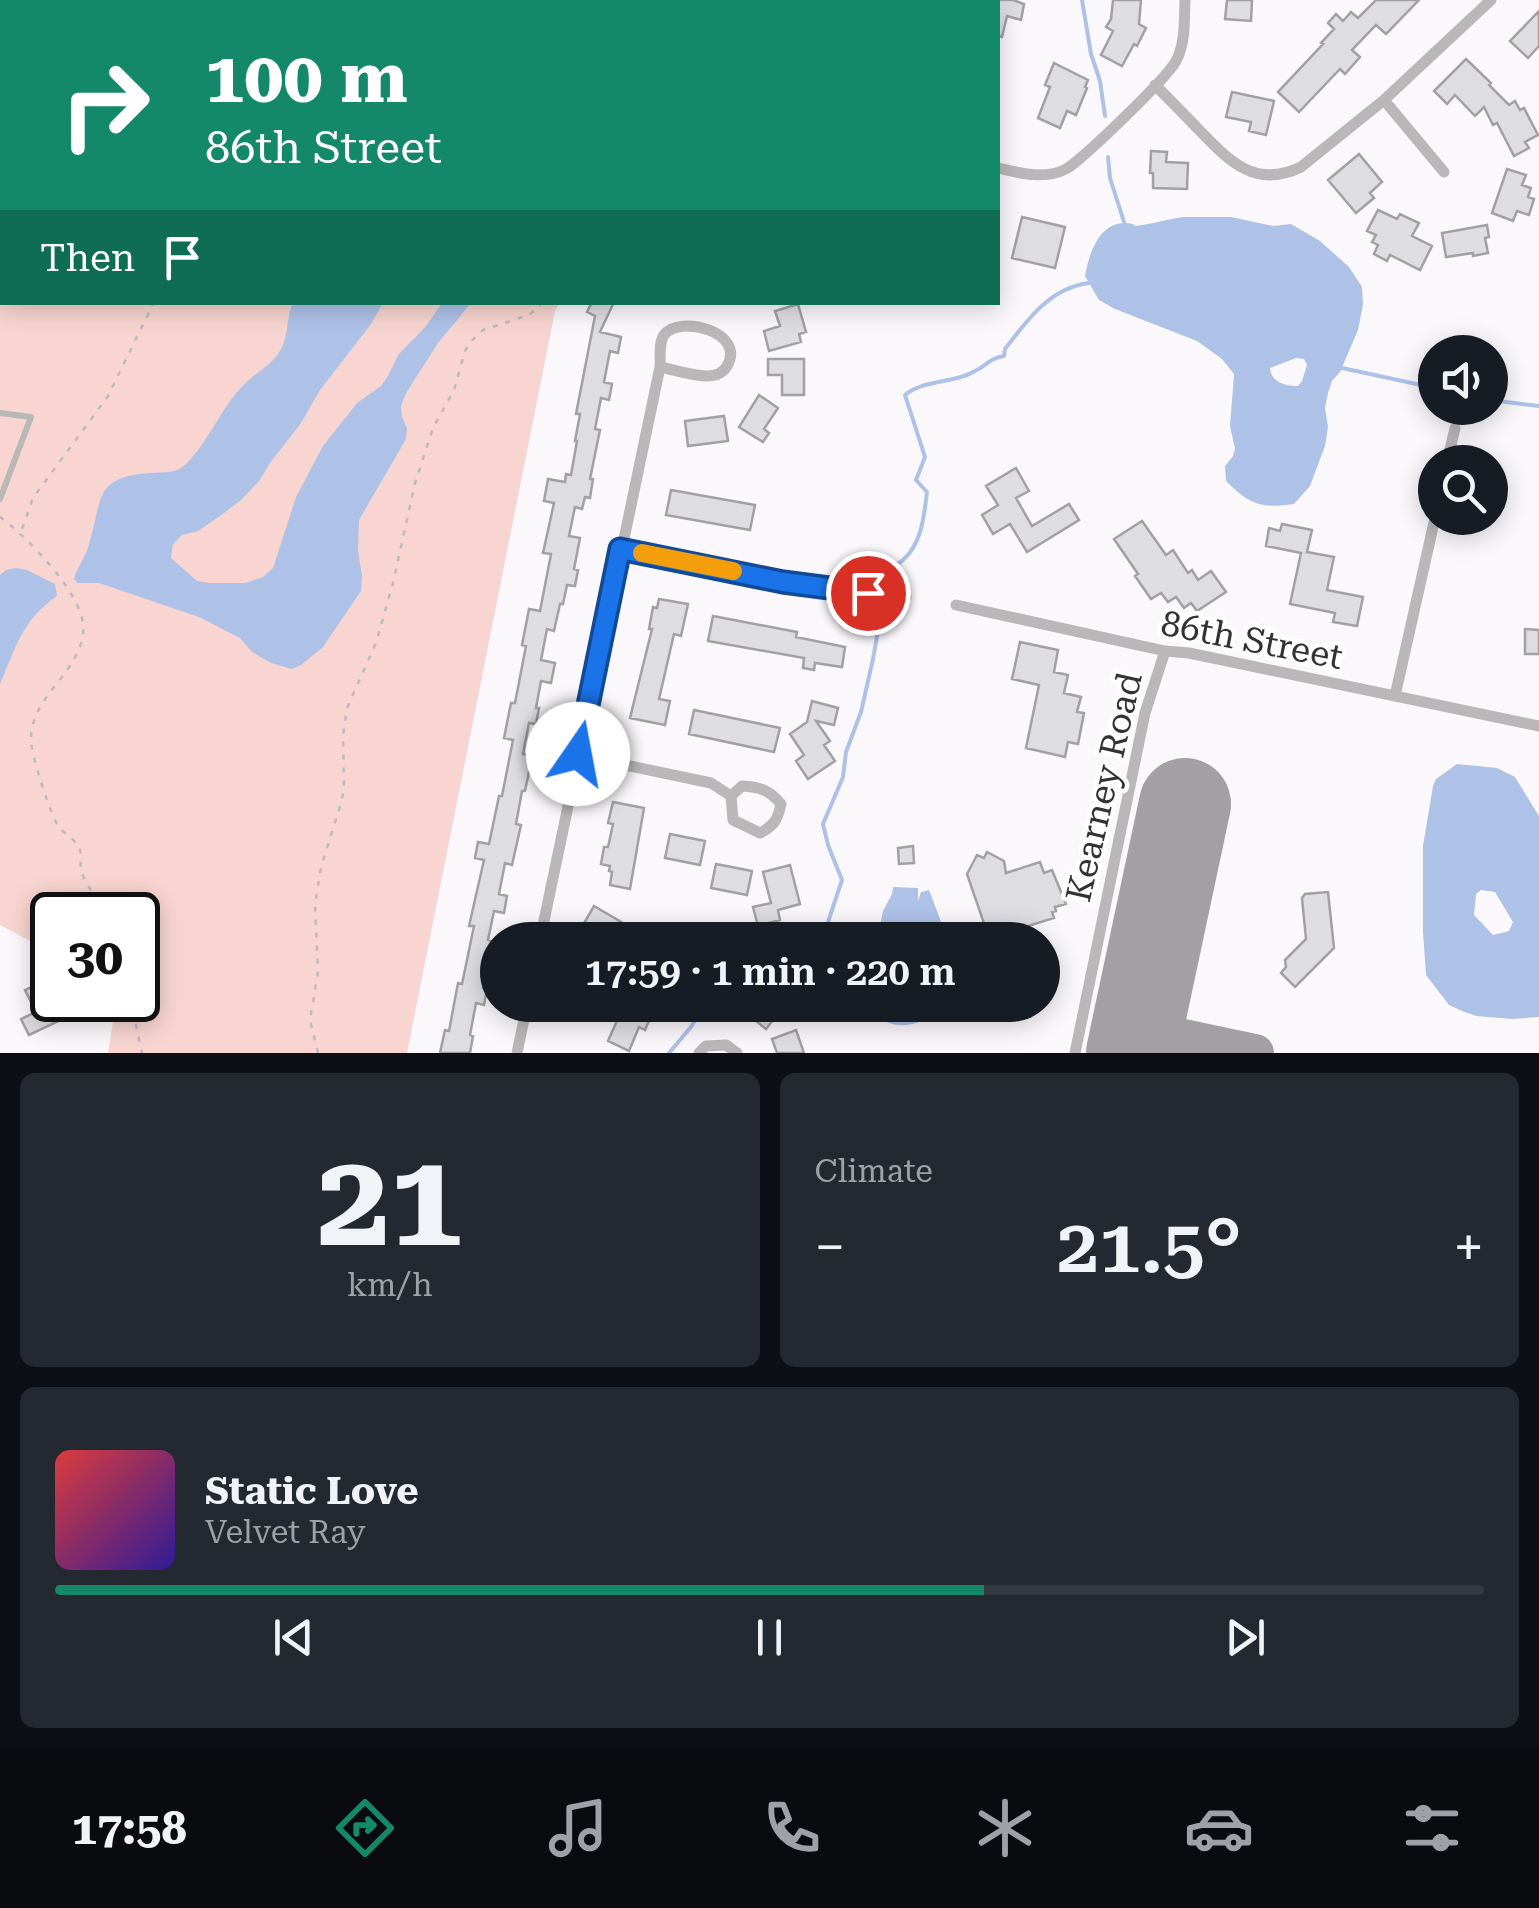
<!DOCTYPE html>
<html lang="en">
<head>
<meta charset="utf-8">
<style>
	:root { --surface:#171b24; --page:#242831; --text:#f1f3f6; --muted:#9ea1a6; --line:#363941; --accent:#13896a }
	body { margin:0; font-family:"Roboto Serif",serif; background:var(--page); color:var(--text); height:100vh; display:flex; flex-direction:column; font-size:38px; white-space:nowrap }
	* { box-sizing:border-box; margin:0 }
	p { font-size:32px; color:var(--muted) }
	.icon { flex:none; width:55px; height:55px; fill:none; stroke:currentColor; stroke-width:2; stroke-linecap:round; stroke-linejoin:round }
	.map { position:relative; height:1053px; overflow:hidden }
	.sheet { display:flex; flex-direction:column; gap:20px; padding:20px; background:#0d0f14; flex:1 }
	.sheet>* { flex:none }
	.guide { position:absolute; left:0px; top:0px; width:1000px; height:305px; box-shadow:0 5px 25px #0003; background:#13896a; color:#fff; overflow:hidden }
	.fabs { position:absolute; left:1418px; top:335px; display:grid; gap:20px }
	.fabs a { display:grid; place-items:center; width:90px; height:90px; border-radius:50%; background:var(--surface); box-shadow:0 5px 25px #0003; font-size:50px }
	.speed { position:absolute; left:30px; top:892px; display:flex; gap:20px; font-size:50px; font-weight:700; text-align:center }
	.speed>* { display:grid; place-content:center; width:130px; height:130px; border-radius:50%; background:var(--surface); box-shadow:0 5px 25px #0003; line-height:1 }
	.speed .limit { border:5px solid #111; border-radius:15px; background:#fff; color:#111 }
	.pin { position:absolute; display:grid; place-items:center; width:85px; height:85px; color:#fff; margin:-42px; border:5px solid #fff; border-radius:50%; box-shadow:0 2px 10px #0007 }
	.me { position:absolute; width:110px; margin:-55px; rotate:12deg; stroke-linejoin:round; filter:drop-shadow(0 0 8px #0008) }
	.turn { display:flex; align-items:center; gap:35px; height:210px; padding:0 40px; font-size:45px }
	.turn .icon { width:130px; height:130px; stroke-width:2.5 }
	.turn b { display:block; font-size:70px; line-height:85px }
	.then { display:flex; align-items:center; height:95px; padding:0 40px; background:#0003; gap:20px; font-size:38px }
	.big { font-size:75px; font-weight:600; line-height:1.1 }
	.sheet .widget { flex:1; display:flex; flex-direction:column; justify-content:center; gap:15px; min-width:0; padding:0 35px; border-radius:15px; background:var(--page) }
	.sheet .dial { align-items:center; gap:0 }
	.dial b { font-size:130px; line-height:1 }
	.song { display:flex; align-items:center; gap:30px }
	.cover { width:120px; height:120px; border-radius:15px; background:linear-gradient(135deg,hsl(0 70% 55%),hsl(250 70% 35%)) }
	.played { height:10px; border-radius:5px; background:linear-gradient(90deg,var(--accent) 65%,var(--line) 65%) }
	.keys { display:flex; justify-content:space-around; direction:ltr }
	.heat { display:flex; justify-content:space-between; align-items:center; font-size:55px; direction:ltr }
	.sheet .tiles { flex:1; display:grid; gap:20px; grid-template-columns:1fr 1fr }
	.widget:last-child { grid-column:span 2 }
	.trip { position:absolute; left:480px; top:922px; width:580px; height:100px; border-radius:50px; background:var(--surface); box-shadow:0 5px 25px #0003; font-weight:600; line-height:100px; text-align:center }
	.dock { display:flex; height:160px; justify-content:space-around; align-items:center; background:#090b0e; color:var(--muted) }
	.dock .icon { width:70px; height:70px }
	.dock .active { color:var(--accent) }
	.dock b { font-size:45px; color:var(--text) }
	.map>svg:first-child { display:block }
</style>
</head>
<body>
<div class="map">
<svg width="1539" height="1053" viewBox="0 0 1539 1053">
	<rect width="100%" height="100%" fill="#fbf8fb"/>
	<path fill="#f8d5d0" d="M 94,0 L 559,0 L 560,2 L 87,2 Z
		M 2,34 L 2,302 L 559,303 L 555,311 L 407,1053 L 108,1053 L 113,1022 L 92,1000 L 138,1000 L 138,915 L 52,915 L 52,957 L 45,949 L 0,925 L 0,35 Z"/>
	<path fill="#aec2e8" fill-rule="evenodd" d="M 1183,217 L 1231,217 L 1273,226 L 1291,224 L 1320,241 L 1349,267 L 1362,287 L 1363,304 L 1358,330 L 1340,372 L 1332,381 L 1328,393 L 1325,408 L 1328,427 L 1325,446 L 1310,486 L 1294,504 C 1261,509 1249,504 1226,481 L 1225,466 L 1233,456 L 1235,449 L 1230,426 L 1234,374 L 1222,359 L 1197,341 L 1115,309 L 1099,300 L 1085,276 C 1089,254 1099,222 1126,223 C 1140,224 1129,227 1142,225 C 1156,223 1169,219 1183,217 ZM 1296,358 L 1304,359 L 1307,365 L 1302,381 L 1298,386 C 1285,386 1271,382 1270,368 Z
		M 293,303 L 383,303 L 371,324 L 320,390 L 301,423 L 270,463 L 260,480 L 241,500 L 220,516 L 198,531 L 182,535 L 173,544 L 171,558 L 197,581 L 210,583 L 245,583 L 263,577 L 273,568 L 296,497 L 323,446 L 357,403 L 381,386 L 388,376 L 398,355 L 426,326 L 442,303 L 471,303 L 438,343 L 406,393 L 401,406 L 402,417 L 407,428 L 406,439 L 359,520 L 358,550 L 362,576 L 361,591 L 323,647 L 301,665 L 292,669 L 271,663 L 252,652 L 240,638 L 199,617 L 99,583 L 78,583 L 74,579 C 77,567 86,557 89,544 C 103,499 93,477 150,473 C 163,472 176,474 186,464 C 212,438 222,403 250,379 C 262,369 275,362 282,347 C 289,333 286,317 293,303 Z
		M 16,568 L 27,570 L 55,584 L 57,596 C 22,620 16,647 0,684 L 0,575 L 6,570 Z
		M 1457,764 L 1497,768 L 1515,777 L 1539,816 L 1539,1017 L 1512,1019 L 1476,1016 L 1462,1011 L 1449,1005 L 1426,975 L 1423,932 L 1423,846 L 1433,786 L 1436,779 ZM 1481,890 L 1495,892 L 1513,922 L 1509,931 L 1493,935 L 1474,915 L 1476,894 Z
		M 893,887 L 918,888 L 918,901 L 921,892 L 929,890 L 948,940 L 936,940 L 934,933 L 920,926 L 914,929 L 911,940 L 877,940 L 883,911 L 892,894 Z
		M 871,1005 L 945,1005 L 945,1006 C 940,1008 937,1012 933,1015 C 912,1030 881,1030 871,1005 Z"/>
	<g fill="none" stroke-linecap="round" stroke-linejoin="round">
		<path stroke="#aec2e8" stroke-width="4" d="M 1082,0 L 1091,54 L 1100,81 L 1105,116
			M 1108,157 L 1110,178 L 1124,222
			M 1342,368 L 1435,388
			M 1490,400 L 1539,406
			M 881,569 C 888,567 898,565 903,560 C 922,543 924,516 927,492 L 916,480 L 925,457 L 905,395 C 924,379 954,384 975,371 C 987,365 990,358 1004,356 L 1005,349 C 1028,319 1050,288 1089,283
			M 789,940 L 795,935 L 822,932 L 827,925 L 842,880 L 828,845 L 823,824 L 843,777 L 846,752 L 861,712 L 873,659 L 880,619
			M 669,1053 L 691,1027 L 704,1005"/>
		<path stroke="#a2a0a2" stroke-width="38" d="M 1136,1028 L 1255,1053"/>
		<path stroke="#a2a0a2" stroke-width="92" d="M 1132,1053 L 1185,804"/>
	</g>
	<path fill="#dedde1" stroke="#a1a1a4" stroke-width="2.5" d="M 998,0 L 1013,0 L 1024,4 L 1021,20 L 1007,16 L 1002,37 L 998,36 Z
		M 1113,0 L 1141,0 L 1139,24 L 1146,28 L 1137,46 L 1134,44 L 1122,66 L 1101,55 L 1113,31 L 1106,27 L 1111,19 Z
		M 1227,0 L 1252,0 L 1251,21 L 1225,19 Z
		M 1376,0 L 1419,0 L 1386,34 L 1376,25 L 1352,50 L 1360,57 L 1345,74 L 1340,69 L 1299,112 L 1278,92 L 1323,44 L 1321,43 L 1334,29 L 1328,23 L 1336,14 L 1343,21 L 1351,12 L 1358,18 Z
		M 1539,11 L 1539,46 L 1528,58 L 1510,41 Z
		M 1466,59 L 1491,83 L 1489,85 L 1509,105 L 1515,101 L 1520,110 L 1524,108 L 1538,135 L 1525,142 L 1529,148 L 1514,156 L 1497,123 L 1493,125 L 1484,107 L 1475,116 L 1455,95 L 1447,104 L 1434,91 Z
		M 1054,63 L 1088,80 L 1085,87 L 1087,88 L 1076,115 L 1067,111 L 1060,128 L 1038,118 L 1050,87 L 1045,85 Z
		M 1232,92 L 1274,101 L 1266,135 L 1249,131 L 1251,122 L 1226,117 Z
		M 1151,151 L 1167,152 L 1166,162 L 1188,163 L 1187,189 L 1153,188 L 1153,173 L 1150,173 Z
		M 1359,154 L 1382,182 L 1370,193 L 1374,198 L 1356,213 L 1328,180 Z
		M 1507,169 L 1526,175 L 1522,185 L 1531,188 L 1528,197 L 1534,199 L 1529,215 L 1517,211 L 1513,221 L 1492,213 Z
		M 1378,210 L 1397,219 L 1400,214 L 1419,223 L 1412,236 L 1432,246 L 1420,270 L 1390,255 L 1387,261 L 1374,254 L 1378,245 L 1372,242 L 1376,235 L 1367,231 Z
		M 1022,217 L 1065,227 L 1055,268 L 1012,258 Z
		M 1487,225 L 1489,237 L 1485,238 L 1488,253 L 1473,256 L 1473,253 L 1446,257 L 1442,233 Z
		M 592,302 L 614,302 L 600,332 L 621,337 L 618,353 L 610,351 L 604,382 L 612,384 L 609,400 L 601,398 L 595,429 L 600,430 L 590,479 L 593,479 L 590,498 L 585,497 L 582,509 L 575,507 L 569,536 L 580,538 L 574,569 L 578,570 L 575,586 L 567,585 L 563,604 L 560,604 L 554,631 L 547,629 L 541,660 L 555,663 L 551,683 L 541,681 L 536,708 L 539,708 L 536,724 L 529,723 L 523,754 L 539,757 L 536,773 L 529,772 L 525,791 L 522,791 L 516,824 L 521,825 L 512,865 L 505,863 L 499,894 L 507,896 L 504,913 L 494,911 L 488,940 L 498,942 L 498,959 L 490,957 L 483,988 L 487,989 L 484,1005 L 476,1003 L 470,1035 L 473,1036 L 470,1053 L 440,1053 L 445,1030 L 449,1031 L 458,983 L 462,984 L 474,926 L 469,926 L 484,860 L 475,858 L 478,842 L 489,844 L 499,796 L 502,796 L 513,740 L 504,738 L 511,703 L 515,703 L 526,646 L 522,645 L 529,609 L 540,611 L 551,554 L 543,553 L 554,503 L 544,501 L 548,479 L 565,482 L 566,474 L 571,475 L 577,441 L 575,441 L 580,414 L 576,414 L 595,316 L 587,312 Z
		M 798,304 L 806,332 L 799,334 L 801,342 L 769,351 L 764,331 L 780,326 L 775,311 Z
		M 768,359 L 804,359 L 804,395 L 782,395 L 782,375 L 768,375 Z
		M 759,395 L 778,408 L 764,429 L 769,433 L 763,442 L 739,427 Z
		M 724,416 L 728,441 L 688,446 L 685,421 Z
		M 1016,468 L 1029,491 L 1016,498 L 1032,526 L 1069,504 L 1079,520 L 1027,552 L 1010,524 L 993,534 L 982,515 L 998,505 L 986,486 Z
		M 671,490 L 755,505 L 750,530 L 666,515 Z
		M 1142,521 L 1166,555 L 1173,550 L 1188,573 L 1192,570 L 1198,580 L 1211,571 L 1226,592 L 1197,611 L 1191,603 L 1184,608 L 1176,597 L 1168,602 L 1161,593 L 1151,599 L 1135,576 L 1138,574 L 1114,539 Z
		M 1282,524 L 1312,530 L 1307,552 L 1334,557 L 1327,590 L 1363,597 L 1357,626 L 1333,622 L 1335,613 L 1290,604 L 1301,553 L 1266,546 L 1269,528 L 1280,531 Z
		M 659,599 L 688,604 L 681,636 L 674,634 L 659,699 L 670,701 L 665,725 L 630,718 L 652,629 L 649,629 L 653,607 L 657,608 Z
		M 713,616 L 797,632 L 796,637 L 845,647 L 842,667 L 815,663 L 814,670 L 803,668 L 804,658 L 708,641 Z
		M 1525,629 L 1539,630 L 1539,654 L 1525,654 Z
		M 1020,642 L 1058,650 L 1054,672 L 1068,675 L 1064,693 L 1081,697 L 1077,712 L 1084,713 L 1078,744 L 1068,742 L 1065,757 L 1026,748 L 1039,685 L 1012,679 Z
		M 812,701 L 838,708 L 834,725 L 816,721 L 830,741 L 824,745 L 835,761 L 808,779 L 796,761 L 804,755 L 790,734 L 807,722 Z
		M 694,710 L 780,728 L 774,752 L 689,734 Z
		M 613,802 L 644,808 L 630,889 L 610,885 L 612,872 L 609,871 L 610,866 L 601,864 L 604,847 L 608,847 L 613,824 L 608,823 Z
		M 670,834 L 705,841 L 700,865 L 665,858 Z
		M 913,846 L 914,863 L 899,864 L 898,848 Z
		M 987,852 L 1004,861 L 1006,873 L 1040,862 L 1044,873 L 1052,870 L 1066,904 L 1055,907 L 1056,911 L 1052,912 L 1054,918 L 989,938 L 967,874 L 977,855 L 984,858 Z
		M 716,864 L 752,871 L 747,895 L 711,888 Z
		M 790,865 L 800,904 L 778,910 L 780,920 L 758,926 L 753,907 L 771,903 L 763,872 Z
		M 1328,892 L 1334,948 L 1295,987 L 1281,973 L 1286,967 L 1285,960 L 1306,939 L 1302,898 L 1305,894 Z
		M 594,906 L 628,926 L 620,940 L 609,940 L 583,925 Z
		M 47,980 L 52,991 L 52,1000 L 57,1000 L 65,1018 L 29,1035 L 21,1019 L 36,1012 L 25,990 Z
		M 624,1005 L 651,1016 L 645,1030 L 639,1027 L 629,1051 L 608,1041 Z
		M 736,1005 L 772,1005 L 780,1011 L 766,1029 Z
		M 796,1030 L 804,1053 L 777,1053 L 772,1039 Z"/>
	<g fill="none" stroke-linecap="round" stroke-linejoin="round">
		<path stroke="#bcbabc" stroke-width="2.5" stroke-dasharray="5 8" stroke-linecap="butt" d="M 445,0 L 448,2
			M 312,2 L 313,0
			M 0,517 C 27,537 79,590 83,624 C 85,637 79,650 73,661 C 57,688 31,706 31,740 C 31,754 51,817 59,827 C 65,835 77,840 80,850 C 82,857 79,865 82,873 C 84,880 89,886 92,893 C 95,900 96,908 99,915
			M 22,529 L 33,498 L 108,396 L 154,302
			M 126,1000 L 135,1021 L 142,1053
			M 318,1053 L 310,1020 L 318,972 L 315,905 L 321,867 L 342,800 L 344,787 L 343,735 L 347,708 L 376,643 L 393,583 L 415,483 L 433,428 L 454,390 L 465,351 L 471,341 L 483,330 L 529,315 L 543,302"/>
		<path stroke="#b9b7b8" stroke-width="6" d="M 0,62 L 2,62
			M 0,109 L 2,108
			M 0,300 L 2,299
			M 0,413 L 31,417 L 0,499"/>
		<path stroke="#b9b7b8" stroke-width="11" d="M 726,0 L 728,2
			M 930,2 L 931,0
			M 1155,85 C 1170,100 1185,115 1200,131 C 1230,162 1256,189 1301,167 L 1384,100 L 1491,0
			M 1384,100 L 1444,172
			M 998,168 C 1019,173 1045,180 1066,169 C 1083,159 1167,78 1176,61 C 1186,42 1184,20 1185,0
			M 1447,462 L 1455,428
			M 620,549 L 783,582 L 906,597
			M 956,605 L 1165,651 L 1189,653 L 1539,726
			M 1395,696 L 1435,518
			M 578,755 L 711,783 L 731,796 L 733,820 L 760,833 C 774,826 778,819 781,804 C 769,790 760,787 742,786 L 731,796
			M 540,940 L 660,367 C 661,357 658,344 664,335 C 679,314 747,332 727,366 C 723,373 715,376 707,376 C 692,376 675,370 660,367
			M 552,1005 L 566,1005
			M 517,1053 L 527,1005
			M 699,1053 L 706,1046 L 726,1045 L 737,1053
			M 1075,1053 L 1145,713 L 1165,651"/>
	</g>
	<g fill="none" stroke-linecap="round" stroke-linejoin="round">
		<defs>
			<path id="route" d="M 578,754 L 620,549 L 783,582 L 868,593"/>
		</defs>
		<use href="#route" stroke="#114b97" stroke-width="25"/>
		<use href="#route" stroke="#1a73e8" stroke-width="18"/>
		<path stroke="#f59e0b" stroke-width="18" d="M 642,553 L 733,571"/>
	</g>
	<g text-anchor="middle" stroke-width="9" stroke-linejoin="round" paint-order="stroke">
		<g font-size="35" fill="#333233" stroke="#fff">
			<text transform="translate(1252 640) rotate(11)" y="12">86th Street</text>
			<text transform="translate(1104 787) rotate(-77)" y="12">Kearney Road</text>
		</g>
	</g>
</svg>
<div class="fabs">
<a><svg class="icon" aria-label="sound" viewBox="0 0 24 24"><path d="M4 9h4l5-4v14l-5-4H4zM17 9q2 3 0 6"/></svg></a>
<a><svg class="icon" aria-label="search" viewBox="0 0 24 24"><circle cx="10" cy="10" r="6"/><path d="M15 15l6 6"/></svg></a>
</div>
<div class="speed"><div class="limit">30</div></div>
<div class="pin" style="left:868px;top:593px;background:#d93025"><svg class="icon" aria-label="arrive" viewBox="0 0 24 24"><path d="M6 21V4h12l-3 4 3 4H6"/></svg></div>
<svg class="me" style="left:578px;top:754px" viewBox="-20 -20 40 40"><circle r="19" fill="#fff"/><path d="M0-13L10 11 0 6-10 11z" fill="#1a73e8"/></svg>
<div class="trip">17:59 · 1 min · 220 m</div>
<div class="guide">
<div class="turn"><svg class="icon" aria-label="right" viewBox="0 0 24 24"><path d="M7 20v-9h11M14 6l5 5-5 5"/></svg><div><b>100 m</b>86th Street</div></div>
<div class="then">Then<svg class="icon" aria-label="arrive" viewBox="0 0 24 24"><path d="M6 21V4h12l-3 4 3 4H6"/></svg></div>
</div>
</div>
<section class="sheet">
<div class="tiles">
<div class="widget dial"><b>21</b><p>km/h</p></div>
<div class="widget"><p>Climate</p>
<div class="heat"><a>−</a><b class="big">21.5°</b><a>+</a></div>
</div>
<div class="widget">
<div class="song"><i class="cover"></i><div><b>Static Love</b><p>Velvet Ray</p></div></div>
<div class="played"></div>
<div class="keys"><svg class="icon" aria-label="previous" viewBox="0 0 24 24"><path d="M18 5L8 12l10 7zM5 5v14"/></svg><svg class="icon" aria-label="pause" viewBox="0 0 24 24"><path d="M8 5v14M16 5v14"/></svg><svg class="icon" aria-label="next" viewBox="0 0 24 24"><path d="M6 5l10 7-10 7zM19 5v14"/></svg></div>
</div>
</div>
</section>
<nav class="dock">
<b>17:58</b>
<svg class="icon active" aria-label="directions" viewBox="0 0 24 24"><path d="M12 3l9 9-9 9-9-9zM9 14v-3h6M13 9l2 2-2 2"/></svg>
<svg class="icon" aria-label="music" viewBox="0 0 24 24"><path d="M9 18V5l10-2v13"/><circle cx="6" cy="18" r="3"/><circle cx="16" cy="16" r="3"/></svg>
<svg class="icon" aria-label="phone" viewBox="0 0 24 24"><path d="M5 4h4l2 5-3 2q2 4 5 5l2-3 5 2v4C11 20 4 13 5 4z"/></svg>
<svg class="icon" aria-label="climate" viewBox="0 0 24 24"><path d="M12 3v18M4 7l16 10M4 17L20 7"/></svg>
<svg class="icon" aria-label="car" viewBox="0 0 24 24"><path d="M5 17H2v-5l4-1 3-4h7l3 4 3 1v5h-3M9 17h6M6 11h13"/><circle cx="7" cy="17" r="2"/><circle cx="17" cy="17" r="2"/></svg>
<svg class="icon" aria-label="filters" viewBox="0 0 24 24"><path d="M4 7h16M4 17h16"/><circle cx="9" cy="7" r="2"/><circle cx="15" cy="17" r="2"/></svg>
</nav>
</body>
</html>
